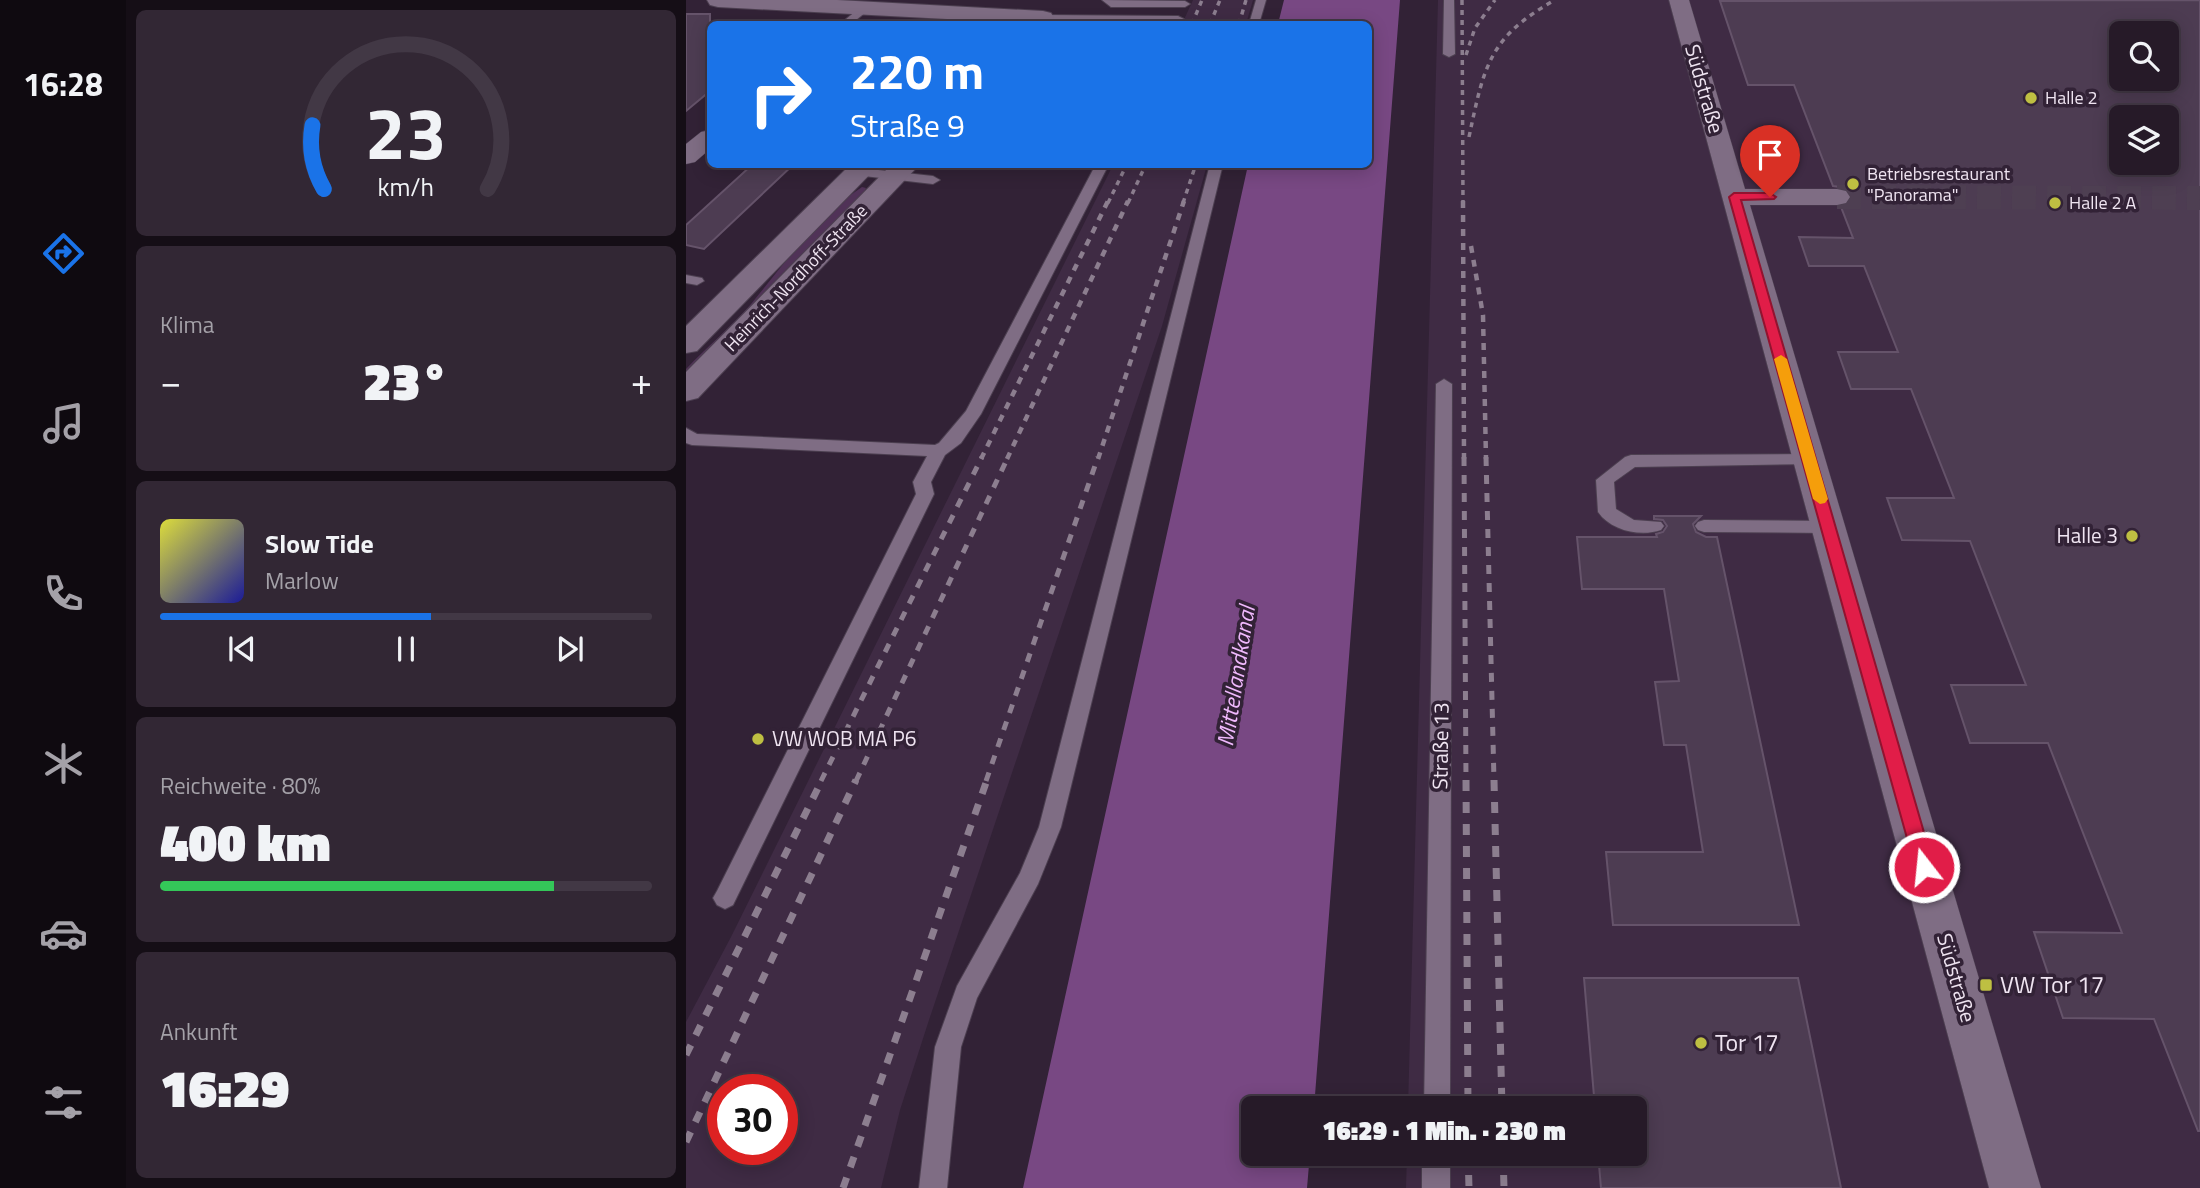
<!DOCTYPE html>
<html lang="de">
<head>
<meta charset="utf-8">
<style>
	:root { --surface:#261a28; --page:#322734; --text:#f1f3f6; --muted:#a4a1a8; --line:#423845; --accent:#1a73e8 }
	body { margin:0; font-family:"Titillium Web",sans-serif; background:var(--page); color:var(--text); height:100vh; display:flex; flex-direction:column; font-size:26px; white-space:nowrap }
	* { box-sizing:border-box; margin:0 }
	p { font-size:23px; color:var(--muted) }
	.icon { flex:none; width:38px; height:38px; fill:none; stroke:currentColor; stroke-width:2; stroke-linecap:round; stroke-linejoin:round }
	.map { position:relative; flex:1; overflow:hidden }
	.details { display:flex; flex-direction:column; gap:10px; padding:10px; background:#150e16; width:560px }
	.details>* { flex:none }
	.top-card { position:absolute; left:21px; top:21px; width:665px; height:147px; border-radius:10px; box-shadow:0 4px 18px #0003,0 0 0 2px var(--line); background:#1a73e8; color:#fff; overflow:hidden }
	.tools { position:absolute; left:1423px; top:21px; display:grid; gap:14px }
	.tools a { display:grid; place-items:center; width:70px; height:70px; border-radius:10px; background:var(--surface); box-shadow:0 4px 18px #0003,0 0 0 2px var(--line); font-size:35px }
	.speed { position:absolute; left:21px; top:1074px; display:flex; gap:14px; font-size:35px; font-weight:700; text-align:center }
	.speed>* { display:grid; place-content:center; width:91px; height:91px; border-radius:50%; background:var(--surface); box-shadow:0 4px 18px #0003,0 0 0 2px var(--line); line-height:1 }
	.speed .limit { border:10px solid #d22; background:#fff; color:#111 }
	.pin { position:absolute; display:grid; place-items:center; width:60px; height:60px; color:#fff; margin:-72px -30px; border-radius:50% 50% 50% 0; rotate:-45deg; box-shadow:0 0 7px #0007 }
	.pin .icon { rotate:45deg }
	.me { position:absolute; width:77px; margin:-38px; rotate:344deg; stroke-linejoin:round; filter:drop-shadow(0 0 5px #0008) }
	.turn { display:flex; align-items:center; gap:24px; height:147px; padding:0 28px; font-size:32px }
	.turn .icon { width:91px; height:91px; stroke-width:2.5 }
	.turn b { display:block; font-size:49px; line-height:60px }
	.big { font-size:52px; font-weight:800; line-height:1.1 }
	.details .tile { flex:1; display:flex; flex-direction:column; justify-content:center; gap:10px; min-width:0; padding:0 24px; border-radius:10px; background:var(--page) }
	.details .dial { align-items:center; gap:0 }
	.dial svg { height:182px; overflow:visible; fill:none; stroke:var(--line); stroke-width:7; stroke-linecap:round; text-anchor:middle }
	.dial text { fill:var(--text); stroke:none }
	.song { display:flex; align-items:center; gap:21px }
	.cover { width:84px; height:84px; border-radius:10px; background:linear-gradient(135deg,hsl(60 70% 55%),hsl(240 70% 35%)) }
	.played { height:7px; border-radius:4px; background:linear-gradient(90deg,var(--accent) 55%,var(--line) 55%) }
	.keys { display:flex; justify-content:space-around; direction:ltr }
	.heat { display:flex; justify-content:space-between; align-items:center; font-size:38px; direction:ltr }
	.charge { height:10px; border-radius:5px; background:linear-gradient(90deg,#34c759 80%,var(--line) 0) }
	.trip { position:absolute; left:555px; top:1096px; width:406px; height:70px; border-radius:10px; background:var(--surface); box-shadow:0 4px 18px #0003,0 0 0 2px var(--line); font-weight:800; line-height:70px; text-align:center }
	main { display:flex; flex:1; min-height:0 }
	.tab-bar { display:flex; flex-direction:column; width:126px; justify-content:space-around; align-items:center; background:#0f0a10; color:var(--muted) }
	.tab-bar .icon { width:49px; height:49px }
	.tab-bar .current { color:var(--accent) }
	.tab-bar b { font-size:32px; color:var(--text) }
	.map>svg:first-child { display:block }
</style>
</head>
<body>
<main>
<nav class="tab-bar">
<b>16:28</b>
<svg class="icon current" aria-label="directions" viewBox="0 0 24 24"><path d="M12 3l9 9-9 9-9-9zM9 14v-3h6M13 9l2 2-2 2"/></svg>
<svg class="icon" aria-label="music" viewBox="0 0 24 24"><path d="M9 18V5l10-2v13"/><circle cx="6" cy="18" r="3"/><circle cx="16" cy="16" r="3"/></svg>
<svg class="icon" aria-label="phone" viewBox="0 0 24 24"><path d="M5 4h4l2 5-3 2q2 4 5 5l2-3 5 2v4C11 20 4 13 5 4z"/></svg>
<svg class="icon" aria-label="climate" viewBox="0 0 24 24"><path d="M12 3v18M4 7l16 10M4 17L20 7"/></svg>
<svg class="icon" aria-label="car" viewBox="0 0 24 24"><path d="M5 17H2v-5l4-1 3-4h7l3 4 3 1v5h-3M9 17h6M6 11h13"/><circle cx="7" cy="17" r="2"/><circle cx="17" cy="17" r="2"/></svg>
<svg class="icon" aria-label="filters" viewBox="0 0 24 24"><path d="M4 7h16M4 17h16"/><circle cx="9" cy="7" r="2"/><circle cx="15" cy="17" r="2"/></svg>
</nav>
<section class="details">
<div class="tile dial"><svg viewBox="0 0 100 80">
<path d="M14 69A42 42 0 1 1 86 69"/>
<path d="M14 69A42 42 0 0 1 9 41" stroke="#1a73e8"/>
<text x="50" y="56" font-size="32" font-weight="700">23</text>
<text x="50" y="72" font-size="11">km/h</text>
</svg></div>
<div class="tile"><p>Klima</p>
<div class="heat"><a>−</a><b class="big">23°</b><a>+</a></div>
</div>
<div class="tile">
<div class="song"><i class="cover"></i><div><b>Slow Tide</b><p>Marlow</p></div></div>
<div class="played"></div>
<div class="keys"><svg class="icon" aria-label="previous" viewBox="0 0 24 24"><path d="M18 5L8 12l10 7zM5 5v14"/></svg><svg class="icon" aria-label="pause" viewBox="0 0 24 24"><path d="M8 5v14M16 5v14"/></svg><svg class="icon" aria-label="next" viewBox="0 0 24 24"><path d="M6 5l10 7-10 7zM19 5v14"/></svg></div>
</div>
<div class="tile"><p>Reichweite · 80%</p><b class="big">400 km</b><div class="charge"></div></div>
<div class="tile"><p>Ankunft</p><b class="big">16:29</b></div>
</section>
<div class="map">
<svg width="1514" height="1188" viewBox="0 0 1514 1188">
	<rect width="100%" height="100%" fill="#322236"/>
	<path fill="#3f2b44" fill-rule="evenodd" d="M 507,0 L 567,0 L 560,24 L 496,24 Z
		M 752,0 L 1514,0 L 1514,1188 L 720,1188 L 721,1153 L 948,1153 L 948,1108 L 722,1108 ZM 1435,33 L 1480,33 L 1480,79 L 1435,79 ZM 1435,117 L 1480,117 L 1480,163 L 1435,163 Z
		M 427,165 L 521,165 L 476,326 L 242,1023 L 214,1110 L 195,1188 L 0,1188 L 0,1022 L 45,937 ZM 37,1090 L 96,1090 L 96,1150 L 37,1150 Z"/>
	<path fill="#503257" d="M 176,187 L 180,188 L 176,198 L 0,377 L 0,369 C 21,347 45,327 65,304 C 99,263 130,217 176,187 Z"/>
	<path fill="#784883" d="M 598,0 L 714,0 L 628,1108 L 567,1108 L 567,1153 L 624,1153 L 621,1188 L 337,1188 L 562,165 L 682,164 L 682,24 L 592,24 Z"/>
	<path fill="#4d3c52" stroke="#65536a" stroke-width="2" fill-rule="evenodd" d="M 1514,0 L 1514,1131 L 1512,1131 L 1468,1019 L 1377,1018 L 1348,932 L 1436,933 L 1362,743 L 1284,743 L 1265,685 L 1340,685 L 1284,541 L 1216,540 L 1201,498 L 1268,498 L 1225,389 L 1165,389 L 1152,352 L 1212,352 L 1178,266 L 1123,266 L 1113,237 L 1167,238 L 1155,207 L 1162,204 L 1166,196 L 1161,188 L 1147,186 L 1108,85 L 1062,85 L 1034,1 ZM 1435,33 L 1480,33 L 1480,79 L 1435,79 ZM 1435,117 L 1480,117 L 1480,163 L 1435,163 Z
		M 0,14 L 24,14 L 24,91 L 0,111 Z
		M 67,164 L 108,164 L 18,249 L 0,245 L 0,225 Z
		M 968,516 L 1015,516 L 1007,524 L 1010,532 L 1020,537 L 1031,537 L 1113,925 L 927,925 L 920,852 L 1017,852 L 1000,745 L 978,745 L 969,682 L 993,681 L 978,589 L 896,589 L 891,537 L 971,537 L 970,534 L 977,532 L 981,526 L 977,520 L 968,519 Z
		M 898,978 L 1112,978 L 1155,1188 L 915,1188 L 912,1153 L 948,1153 L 948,1108 L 909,1108 Z"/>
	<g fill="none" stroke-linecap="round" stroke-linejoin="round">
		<path stroke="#4e3f52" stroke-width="24" stroke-dasharray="24 11" stroke-linecap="butt" d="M 1151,197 L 1514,198"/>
		<defs>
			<path id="lane" d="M 416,0 L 499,1 L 504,4 L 499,7 L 425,7 Z
				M 570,0 L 580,0 L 573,24 L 563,24 Z
				M 758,0 L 768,0 L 769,54 L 763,57 L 757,54 Z
				M 176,6 L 185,8 L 165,24 L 154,24 Z
				M 357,15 L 492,16 L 498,19 L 492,22 L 353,20 L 351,18 Z
				M 410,164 L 423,164 L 295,414 L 275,443 L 259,455 L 245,482 L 248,494 L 47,905 L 39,909 L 31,905 L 27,898 L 31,891 L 230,494 L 227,482 L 241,456 L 6,445 L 0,443 L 0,428 L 11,434 L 249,445 L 253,443 L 280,411 Z
				M 524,164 L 537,164 L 375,827 L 352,884 L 291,998 L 275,1047 L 261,1188 L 233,1188 L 249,1047 L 271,986 L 334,873 L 353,827 Z
				M 174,168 L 247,176 L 254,180 L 247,184 L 169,175 L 169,169 Z
				M 0,275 L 16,278 L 18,281 L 11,285 L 0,283 Z
				M 758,379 L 766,384 L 764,1108 L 738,1108 L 750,384 Z
				M 1123,454 L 1129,456 L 1132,460 L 1129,464 L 949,467 L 928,482 L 930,509 L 948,520 L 975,522 L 978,526 L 975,530 C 955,537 925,531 912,512 L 910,480 L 939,457 L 945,455 Z
				M 1018,520 L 1142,521 L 1148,522 L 1151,527 L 1148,532 L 1142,533 L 1018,532 L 1012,530 L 1009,526 L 1012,522 Z
				M 736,1153 L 764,1153 L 764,1188 L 736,1188 Z"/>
			<path id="street" d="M 983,0 L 1003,0 L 1059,189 L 1151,189 L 1160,191 L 1164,197 L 1160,203 L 1151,205 L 1064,205 L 1355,1188 L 1303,1188 Z
				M 24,130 L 24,149 L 9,162 L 0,164 L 0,144 L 15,132 Z"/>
			<path id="secondary" d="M 21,0 L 151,0 L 357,11 L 365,13 L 368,18 L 365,23 L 354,24 L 32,7 L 24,5 Z
				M 165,164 L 194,164 L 11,351 L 0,353 L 0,326 Z
				M 206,164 L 234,164 L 12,398 L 0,401 L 0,372 Z"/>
		</defs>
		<use href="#lane" stroke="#4c3f50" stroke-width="2"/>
		<use href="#street" stroke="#4c3f50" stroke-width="1"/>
		<use href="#secondary" stroke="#4c3f50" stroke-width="2"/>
		<use href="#lane" fill="#7f6d84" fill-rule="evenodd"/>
		<use href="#street" fill="#7f6d84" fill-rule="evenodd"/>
		<use href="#secondary" fill="#7f6d84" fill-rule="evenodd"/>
		<path stroke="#8c7e8f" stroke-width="3.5" stroke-dasharray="5 5" stroke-linecap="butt" d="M 776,0 L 777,203
			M 506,24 L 516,0
			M 524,24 L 534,0
			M 553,24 L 560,0
			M 780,55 L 789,28 L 809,0
			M 783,137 C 798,66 803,37 869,0
			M 422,203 L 441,164
			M 442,203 L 460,164
			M 497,203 L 510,164"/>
		<path stroke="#8c7e8f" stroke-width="4.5" stroke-dasharray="7 7" stroke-linecap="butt" d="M 777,201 L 778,459
			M 785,246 L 797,315 L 800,459
			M 295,459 L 422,201
			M 321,459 L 442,201
			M 412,459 L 498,201"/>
		<path stroke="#8c7e8f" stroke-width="5" stroke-dasharray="9 9" stroke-linecap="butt" d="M 778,457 L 780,781
			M 800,457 L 808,781
			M 135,781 L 296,457
			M 170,781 L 322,457
			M 300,781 L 412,457"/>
		<path stroke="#8c7e8f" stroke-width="7" stroke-dasharray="11 11" stroke-linecap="butt" d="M 780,780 L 782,1108
			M 808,780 L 816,1108
			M 0,1055 L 136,780
			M 0,1142 L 170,780
			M 782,1153 L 783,1188
			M 817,1153 L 818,1188
			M 157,1188 L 301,780"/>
	</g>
	<path fill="#e11d48" stroke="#92132f" stroke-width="2" d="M 1084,193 L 1090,197 L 1088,199 L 1055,200 L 1248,867 L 1245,873 L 1238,875 L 1232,873 L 1229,867 L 1043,197 L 1048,193 Z"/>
	<path fill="#f59e0b" d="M 1095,355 L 1101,359 L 1142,499 L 1139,503 L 1134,504 L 1127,499 L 1088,359 Z"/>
	<g fill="#bebf42" stroke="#322236" stroke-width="2.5">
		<circle cx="1345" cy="98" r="7"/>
		<circle cx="1167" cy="184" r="7"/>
		<circle cx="1369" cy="203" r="7"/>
		<circle cx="1446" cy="536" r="7"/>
		<circle cx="72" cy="739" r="7"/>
		<rect x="1293" y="978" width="14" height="14" rx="3.5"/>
		<circle cx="1015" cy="1043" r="7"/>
	</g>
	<g text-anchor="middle" stroke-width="7" stroke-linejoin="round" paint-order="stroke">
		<g font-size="18" fill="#efe4f1" stroke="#322236" text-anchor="start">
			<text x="1359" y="104">Halle 2</text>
			<text x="1181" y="180">Betriebsrestaurant<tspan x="1181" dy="21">"Panorama"</tspan></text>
			<text x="1383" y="209">Halle 2 A</text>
		</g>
		<g font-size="18" fill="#efe4f1" stroke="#322236">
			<text transform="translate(110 278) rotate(-46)" y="6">Heinrich-Nordhoff-Straße</text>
		</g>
		<g font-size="21" fill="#efe4f1" stroke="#322236">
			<text transform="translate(1018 89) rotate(74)" y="7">Südstraße</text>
			<text transform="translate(755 746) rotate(-89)" y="7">Straße 13</text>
			<text transform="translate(1270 978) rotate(74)" y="7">Südstraße</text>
		</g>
		<g font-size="21" fill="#efe4f1" stroke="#322236" text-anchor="end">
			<text x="1432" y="543">Halle 3</text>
			<text x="86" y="746" text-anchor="start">VW WOB MA P6</text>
		</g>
		<g font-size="23" font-style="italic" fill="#f0b9fd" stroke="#322236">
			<text transform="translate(550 676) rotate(-81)" y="8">Mittellandkanal</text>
		</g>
		<g font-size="24" fill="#efe4f1" stroke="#322236" text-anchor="start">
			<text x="1314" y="993">VW Tor 17</text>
			<text x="1029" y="1051">Tor 17</text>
		</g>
	</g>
</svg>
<div class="tools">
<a><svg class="icon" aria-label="search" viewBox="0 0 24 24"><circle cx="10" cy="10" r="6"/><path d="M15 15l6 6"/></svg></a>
<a><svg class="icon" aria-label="layers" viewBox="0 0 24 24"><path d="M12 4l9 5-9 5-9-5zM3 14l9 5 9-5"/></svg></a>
</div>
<div class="speed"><div class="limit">30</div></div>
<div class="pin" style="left:1084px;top:197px;background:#d93025"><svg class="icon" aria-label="arrive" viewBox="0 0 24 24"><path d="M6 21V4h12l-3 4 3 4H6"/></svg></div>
<svg class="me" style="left:1238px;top:867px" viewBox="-20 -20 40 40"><circle r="17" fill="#e11d48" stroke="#fff" stroke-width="3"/><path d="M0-11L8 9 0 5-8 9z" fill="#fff"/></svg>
<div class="trip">16:29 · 1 Min. · 230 m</div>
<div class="top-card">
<div class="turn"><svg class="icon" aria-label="right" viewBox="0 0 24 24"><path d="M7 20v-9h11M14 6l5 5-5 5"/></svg><div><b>220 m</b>Straße 9</div></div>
</div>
</div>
</main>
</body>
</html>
